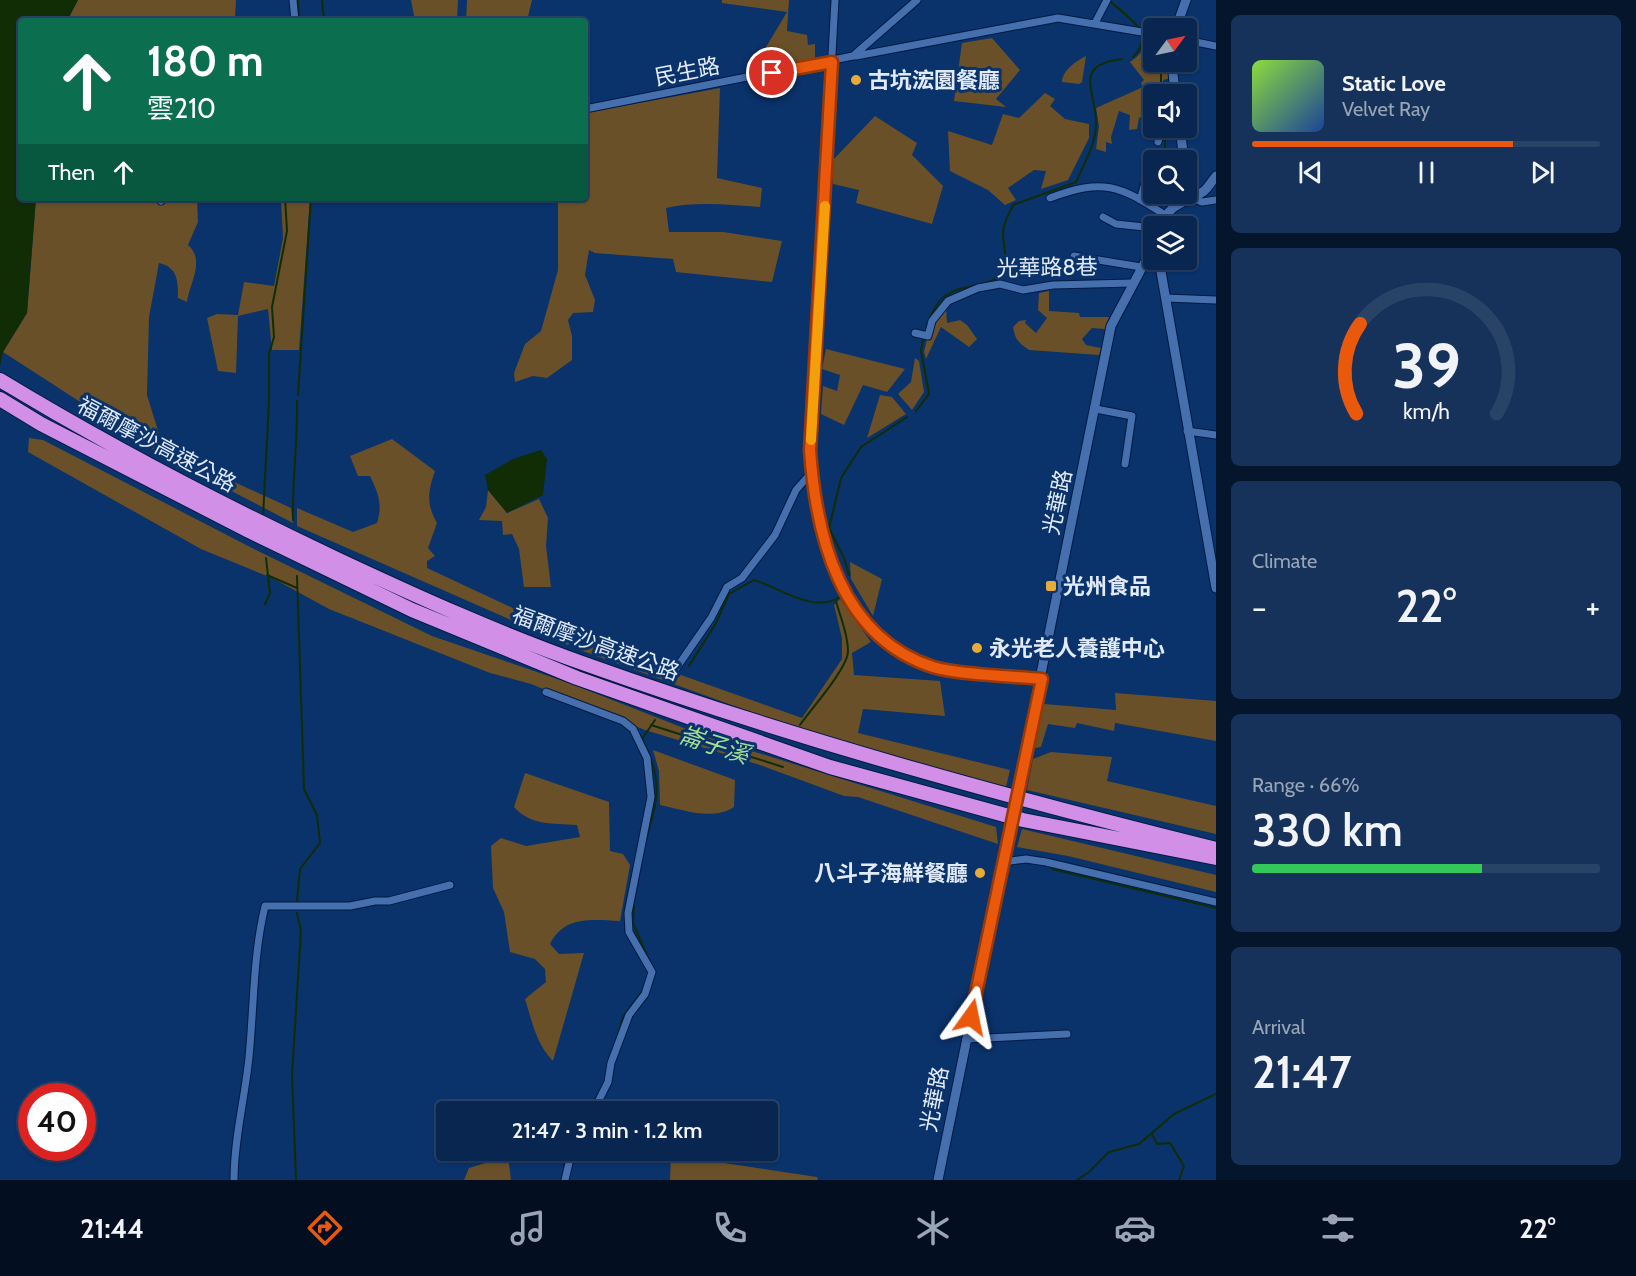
<!DOCTYPE html>
<html lang="en">
<head>
<meta charset="utf-8">
<style>
	:root { --surface:#082650; --page:#16325a; --text:#f1f3f6; --muted:#98a5b7; --line:#294367; --accent:#ea580c }
	body { margin:0; font-family:Cabin,"Noto Sans TC",sans-serif; background:var(--page); color:var(--text); height:100vh; display:flex; flex-direction:column; font-size:22px; white-space:nowrap }
	* { box-sizing:border-box; margin:0 }
	p { font-size:20px; color:var(--muted) }
	.icon { flex:none; width:33px; height:33px; fill:none; stroke:currentColor; stroke-width:2; stroke-linecap:round; stroke-linejoin:round }
	.map { position:relative; flex:1; overflow:hidden }
	.side { display:flex; flex-direction:column; gap:15px; padding:15px; background:#04152c; width:420px }
	.side>* { flex:none }
	.hud { position:absolute; left:18px; top:18px; width:570px; height:183px; border-radius:6px; box-shadow:0 2px 4px #0004,0 0 0 2px var(--line); background:#0b6e4f; color:#fff; overflow:hidden }
	.needle { width:39px; rotate:57deg }
	.buttons { position:absolute; left:1143px; top:18px; display:grid; gap:12px }
	.buttons a { display:grid; place-items:center; width:54px; height:54px; border-radius:6px; background:var(--surface); box-shadow:0 2px 4px #0004,0 0 0 2px var(--line); font-size:30px }
	.speed { position:absolute; left:18px; top:1083px; display:flex; gap:12px; font-size:30px; font-weight:700; text-align:center }
	.speed>* { display:grid; place-content:center; width:78px; height:78px; border-radius:50%; background:var(--surface); box-shadow:0 2px 4px #0004,0 0 0 2px var(--line); line-height:1 }
	.speed .limit { border:9px solid #d22; background:#fff; color:#111 }
	.pin { position:absolute; display:grid; place-items:center; width:51px; height:51px; color:#fff; margin:-26px; border:3px solid #fff; border-radius:50%; box-shadow:0 2px 6px #0007 }
	.me { position:absolute; width:66px; margin:-33px; rotate:12deg; stroke-linejoin:round; filter:drop-shadow(0 0 4px #0008) }
	.turn { display:flex; align-items:center; gap:21px; height:126px; padding:0 30px; font-size:27px }
	.turn .icon { width:78px; height:78px; stroke-width:2.5 }
	.turn b { display:block; font-size:42px; line-height:51px }
	.then { display:flex; align-items:center; height:57px; padding:0 30px; background:#0003; gap:12px; font-size:22px }
	.big { font-size:45px; font-weight:600; line-height:1.1 }
	.side .tile { flex:1; display:flex; flex-direction:column; justify-content:center; gap:9px; min-width:0; padding:0 21px; border-radius:9px; background:var(--page) }
	.side .dial { align-items:center; gap:0 }
	.dial svg { height:156px; overflow:visible; fill:none; stroke:var(--line); stroke-width:7; stroke-linecap:round; text-anchor:middle }
	.dial text { fill:var(--text); stroke:none }
	.song { display:flex; align-items:center; gap:18px }
	.cover { width:72px; height:72px; border-radius:9px; background:linear-gradient(135deg,hsl(90 70% 55%),hsl(220 70% 35%)) }
	.played { height:6px; border-radius:3px; background:linear-gradient(90deg,var(--accent) 75%,var(--line) 75%) }
	.keys { display:flex; justify-content:space-around; direction:ltr }
	.heat { display:flex; justify-content:space-between; align-items:center; font-size:33px; direction:ltr }
	.charge { height:9px; border-radius:4px; background:linear-gradient(90deg,#34c759 66%,var(--line) 0) }
	.trip { position:absolute; left:436px; top:1101px; width:342px; height:60px; border-radius:6px; background:var(--surface); box-shadow:0 2px 4px #0004,0 0 0 2px var(--line); font-weight:600; line-height:60px; text-align:center }
	.menu { display:flex; height:96px; justify-content:space-around; align-items:center; background:#030f20; color:var(--muted) }
	.menu .icon { width:42px; height:42px }
	.menu .active { color:var(--accent) }
	.menu b { font-size:27px; color:var(--text) }
	main { display:flex; flex:1; min-height:0 }
	.map>svg:first-child { display:block }
</style>
</head>
<body>
<main>
<div class="map">
<svg width="1216" height="1180" viewBox="0 0 1216 1180">
	<rect width="100%" height="100%" fill="#0a326b"/>
	<path fill="#695028" d="M 78,0 L 236,0 L 235,18 L 291,17 L 291,21 L 67,21 Z
		M 411,0 L 458,0 L 457,21 L 415,21 Z
		M 467,0 L 532,0 L 527,21 L 466,21 Z
		M 722,0 L 789,0 L 787,31 L 807,35 L 808,45 L 815,44 L 815,60 L 761,70 L 757,62 L 787,12 L 722,3 Z
		M 1146,36 L 1153,38 L 1154,62 L 1166,62 L 1170,78 L 1163,80 L 1165,94 L 1154,94 L 1153,118 L 1145,115 L 1139,118 L 1137,129 L 1129,130 L 1130,115 L 1119,111 L 1111,137 L 1112,144 L 1106,142 L 1106,152 L 1096,149 L 1099,126 L 1096,108 L 1143,87 L 1141,83 L 1144,80 L 1130,62 C 1140,56 1146,47 1146,36 Z
		M 992,38 L 1020,70 L 996,99 L 1006,107 L 954,101 L 962,43 Z
		M 1086,56 L 1082,82 L 1079,84 L 1062,82 C 1062,71 1076,61 1086,56 Z
		M 720,88 L 717,178 L 762,188 L 760,207 C 728,205 698,201 666,208 L 669,232 L 723,232 L 782,241 L 772,282 L 676,272 L 673,259 L 595,253 L 589,250 L 585,275 L 595,300 L 593,312 L 573,313 L 568,320 L 572,336 L 572,360 L 547,378 L 533,376 L 515,382 L 514,373 L 525,344 L 541,331 L 558,270 L 558,198 L 585,198 L 585,113 Z
		M 1045,93 L 1055,99 L 1050,106 L 1065,119 L 1089,124 L 1089,138 L 1068,180 L 1041,189 L 1046,171 L 1034,170 L 1008,188 L 1016,200 L 1005,205 L 988,190 L 950,171 L 948,131 L 992,145 L 1003,114 L 1019,118 Z
		M 875,116 L 917,143 L 912,155 L 943,186 L 932,224 L 856,203 L 859,190 L 833,184 L 833,160 Z
		M 36,198 L 197,198 L 198,222 L 188,245 C 206,261 189,284 187,302 L 178,298 C 178,282 178,267 159,263 L 149,317 L 147,395 L 164,450 L 291,508 L 293,523 L 162,455 L 3,352 L 27,313 Z
		M 281,198 L 310,198 L 299,350 L 272,350 L 268,309 L 238,316 L 236,373 L 218,371 L 207,318 L 217,314 L 238,315 L 244,282 L 274,286 L 283,238 Z
		M 1049,291 L 1049,311 L 1079,313 L 1080,317 L 1109,317 L 1105,329 L 1092,328 L 1082,339 L 1086,345 L 1101,348 L 1099,355 L 1029,350 C 1018,343 1015,339 1013,327 L 1019,321 L 1026,320 L 1025,323 L 1036,333 L 1047,318 L 1038,310 L 1039,293 Z
		M 946,308 L 947,323 L 960,320 L 967,325 L 977,339 L 969,347 L 941,327 L 926,359 L 924,352 L 927,339 L 930,340 L 934,324 Z
		M 826,349 L 905,369 L 887,392 L 863,385 L 844,425 L 821,414 L 823,386 L 837,391 L 840,375 L 822,369 Z
		M 915,358 L 919,361 L 924,392 L 912,410 L 898,394 L 911,382 Z
		M 880,395 L 892,397 L 906,414 L 867,438 Z
		M 29,438 L 43,440 L 252,548 L 432,636 L 569,683 L 704,736 L 996,827 L 998,844 L 858,797 L 844,796 L 760,765 L 645,730 L 531,684 L 490,673 L 329,609 L 274,579 L 201,549 L 28,452 Z
		M 392,439 L 435,471 C 428,491 426,504 437,523 L 428,548 L 435,556 L 427,561 L 427,568 L 573,636 L 568,645 L 297,526 L 297,508 L 353,532 L 377,523 C 383,504 378,493 370,476 L 358,476 L 350,456 Z
		M 488,490 L 507,513 L 539,499 L 548,518 L 546,546 L 551,587 L 524,587 L 519,549 L 512,534 L 503,535 L 502,521 L 479,520 L 486,507 Z
		M 850,562 L 882,579 L 873,616 L 851,579 Z
		M 840,599 L 871,642 L 852,653 L 854,675 L 940,681 L 945,716 L 863,709 L 858,733 L 1010,770 L 1005,791 L 784,724 L 580,650 L 585,641 L 802,718 L 842,659 L 842,638 L 834,605 Z
		M 1115,693 L 1216,701 L 1216,741 L 1115,723 L 1114,731 L 1077,723 L 1075,728 L 1048,724 L 1041,747 L 1034,748 L 1044,704 L 1116,710 Z
		M 653,750 L 735,780 L 734,807 C 713,821 684,810 660,805 L 659,771 Z
		M 1051,752 L 1112,757 L 1107,781 L 1216,806 L 1216,834 L 1027,790 L 1033,759 Z
		M 525,773 L 609,802 L 610,851 L 623,854 L 630,865 L 620,921 C 591,920 565,915 550,944 L 559,954 L 584,953 L 553,1061 C 536,1044 532,1021 525,999 L 546,982 L 545,969 L 535,959 L 510,952 L 504,912 L 493,888 L 491,846 L 501,838 L 526,846 L 580,837 L 577,825 C 552,823 531,826 514,807 Z
		M 1022,829 L 1216,875 L 1216,892 L 1068,856 L 1017,847 Z
		M 671,1155 L 817,1177 L 818,1180 L 670,1180 Z
		M 508,1156 L 511,1180 L 464,1180 L 469,1168 Z"/>
	<path fill="#112d05" d="M 0,0 L 78,0 L 67,21 L 21,21 L 21,198 L 36,198 L 27,313 L 3,352 L 0,367 Z
		M 541,450 L 547,459 L 543,495 L 507,513 L 488,490 L 485,475 L 513,459 Z"/>
	<g fill="none" stroke-linecap="round" stroke-linejoin="round">
		<path stroke="#112d05" stroke-width="2" d="M 298,0 L 299,21
			M 322,0 L 324,21
			M 1109,0 C 1124,16 1159,31 1133,57
			M 1142,43 L 1154,51
			M 1156,62 L 1161,70 L 1161,94
			M 1160,160 L 1165,147 L 1165,128
			M 1158,205 L 1164,194
			M 926,330 C 942,271 976,298 1005,272 C 1008,257 1003,247 1003,233 C 1003,223 1009,214 1013,205 L 1076,182 C 1084,163 1097,143 1096,121 C 1095,89 1073,65 1122,59
			M 298,395 L 311,198
			M 916,411 L 929,394 L 921,351 L 923,340
			M 263,517 L 269,401 L 269,354 L 274,337 L 272,307 L 287,231 L 285,198
			M 293,520 C 292,480 298,441 297,401
			M 267,575 L 297,588
			M 849,575 L 844,558 L 829,528 L 841,478 L 861,447 L 907,417
			M 297,576 L 304,789 L 317,815 L 320,843 L 300,869 L 297,901
			M 265,604 L 270,593 L 266,558
			M 689,666 L 716,623 L 729,594 L 754,580 C 780,588 814,614 840,597
			M 651,725 L 783,767
			M 800,725 C 811,709 848,668 848,651 C 848,633 840,617 836,601
			M 645,843 C 658,799 664,781 642,739 L 655,720
			M 1052,869 L 1216,908
			M 634,906 L 633,923 L 648,958
			M 618,1034 L 623,1017 L 643,990
			M 588,1112 L 597,1096
			M 1152,1134 L 1157,1144 L 1170,1143 L 1184,1166 L 1179,1180
			M 564,1168 L 564,1160 L 568,1150
			M 296,1180 L 292,1074 L 301,931 L 297,913
			M 1077,1180 L 1089,1172 L 1109,1152 L 1139,1144 L 1174,1114 L 1216,1094"/>
		<defs>
			<path id="minor" d="M 293,0 L 295,21
				M 835,0 L 810,450 C 816,536 840,637 933,667 C 959,675 1012,676 1042,679
				M 1095,23 L 1107,0
				M 1186,40 L 1216,46
				M 856,56 L 1058,18 L 1154,34
				M 585,109 L 853,56 L 917,0
				M 1158,142 L 1161,132 L 1181,136
				M 1189,197 L 1202,202 L 1216,200
				M 1050,198 C 1103,178 1119,185 1165,215
				M 1140,200 L 1152,160
				M 161,201 L 164,198
				M 1103,217 L 1116,224 L 1154,228
				M 1074,256 L 1141,267
				M 1166,298 L 1216,300
				M 915,333 L 928,336 L 932,321 L 948,301 L 978,288 L 1000,284 L 1023,290 L 1053,285 L 1132,283
				M 1096,409 L 1132,416 L 1125,464
				M 1187,431 L 1216,435
				M 583,638 L 673,673 L 711,618 L 727,587 L 742,578 L 775,535 L 796,490 L 812,472
				M 546,692 L 623,721 L 633,729 L 647,758 L 651,797 L 628,913 L 629,932 L 652,972 L 645,994 L 629,1015 L 611,1063 L 608,1082 L 593,1112
				M 1003,862 L 1026,859 L 1046,862 L 1216,902
				M 966,1039 L 1067,1034
				M 234,1180 C 234,1138 245,1098 249,1057 C 254,1006 253,956 265,906 L 350,906 L 375,901 L 389,901 L 450,885
				M 565,1180 L 572,1150"/>
			<path id="tertiary" d="M 1176,28 L 1186,0
				M 1172,62 L 1175,94
				M 1180,128 L 1184,160
				M 1186,179 L 1189,197
				M 1161,226 C 1170,201 1186,204 1204,191 C 1208,188 1212,181 1216,176
				M 1159,260 L 1216,588
				M 1016,798 L 1111,326 L 1154,245
				M 938,1180 L 1011,823"/>
			<path id="motorway" d="M 0,380 C 109,446 222,505 337,559 C 418,597 500,634 585,664 C 792,738 1003,796 1216,849
				M 0,399 L 41,424 L 249,531 L 412,610 L 577,678 L 830,767 L 1023,820 L 1216,858"/>
		</defs>
		<use href="#minor" stroke="#001a44" stroke-width="9"/>
		<use href="#tertiary" stroke="#001a44" stroke-width="11"/>
		<use href="#motorway" stroke="#001a44" stroke-width="16"/>
		<use href="#minor" stroke="#466fad" stroke-width="7"/>
		<use href="#tertiary" stroke="#466fad" stroke-width="9"/>
		<use href="#motorway" stroke="#d28fe7" stroke-width="14"/>
		<defs>
			<path id="tertiary-bridge" d="M 1011,823 L 1016,798"/>
		</defs>
		<use href="#tertiary-bridge" stroke="#001a44" stroke-width="11" stroke-linecap="butt"/>
		<use href="#tertiary-bridge" stroke="#466fad" stroke-width="9"/>
	</g>
	<g fill="none" stroke-linecap="round" stroke-linejoin="round">
		<defs>
			<path id="route" d="M 772,73 L 832,62 L 810,450 C 816,536 840,637 933,667 C 960,675 1011,676 1042,679 L 971,1017"/>
		</defs>
		<use href="#route" stroke="#983908" stroke-width="15"/>
		<use href="#route" stroke="#ea580c" stroke-width="10"/>
		<path stroke="#f59e0b" stroke-width="10" d="M 811,440 L 825,206"/>
	</g>
	<g fill="#e9ab38" stroke="#0a326b" stroke-width="2">
		<circle cx="856" cy="80" r="6"/>
		<rect x="1045" y="580" width="12" height="12" rx="3"/>
		<circle cx="977" cy="648" r="6"/>
		<circle cx="980" cy="873" r="6"/>
	</g>
	<g text-anchor="middle" stroke-width="6" stroke-linejoin="round" paint-order="stroke">
		<g font-size="22" fill="#e1eaf8" stroke="#0a326b">
			<text transform="translate(687 71) rotate(-11)" y="8">民生路</text>
			<text transform="translate(1047 267) rotate(-1)" y="8">光華路8巷</text>
			<text transform="translate(157 444) rotate(28)" y="8">福爾摩沙高速公路</text>
			<text transform="translate(1057 502) rotate(-78)" y="8">光華路</text>
			<text transform="translate(596 643) rotate(20)" y="8">福爾摩沙高速公路</text>
			<text transform="translate(934 1099) rotate(-79)" y="8">光華路</text>
		</g>
		<g font-size="22" font-weight="bold" fill="#e1eaf8" stroke="#0a326b" text-anchor="start">
			<text x="868" y="88">古坑浤園餐廳</text>
			<text x="1063" y="594">光州食品</text>
			<text x="989" y="656">永光老人養護中心</text>
			<text x="968" y="881" text-anchor="end">八斗子海鮮餐廳</text>
		</g>
		<g font-size="24" font-style="italic" fill="#a4df91" stroke="#0a326b">
			<text transform="translate(714 745) rotate(18)" y="8">崙子溪</text>
		</g>
	</g>
</svg>
<div class="buttons">
<a><svg class="needle" viewBox="-14 -14 28 28"><path d="M0-13l5 13h-10z" fill="#e53935"/><path d="M0 13l5-13h-10z" fill="#98a5b7"/></svg></a>
<a><svg class="icon" aria-label="sound" viewBox="0 0 24 24"><path d="M4 9h4l5-4v14l-5-4H4zM17 9q2 3 0 6"/></svg></a>
<a><svg class="icon" aria-label="search" viewBox="0 0 24 24"><circle cx="10" cy="10" r="6"/><path d="M15 15l6 6"/></svg></a>
<a><svg class="icon" aria-label="layers" viewBox="0 0 24 24"><path d="M12 4l9 5-9 5-9-5zM3 14l9 5 9-5"/></svg></a>
</div>
<div class="speed"><div class="limit">40</div></div>
<div class="pin" style="left:772px;top:73px;background:#d93025"><svg class="icon" aria-label="arrive" viewBox="0 0 24 24"><path d="M6 21V4h12l-3 4 3 4H6"/></svg></div>
<svg class="me" style="left:971px;top:1017px" viewBox="-20 -20 40 40"><path d="M0-17L14 15 0 8-14 15z" fill="#ea580c" stroke="#fff" stroke-width="4"/></svg>
<div class="trip">21:47 · 3 min · 1.2 km</div>
<div class="hud">
<div class="turn"><svg class="icon" aria-label="ahead" viewBox="0 0 24 24"><path d="M12 20V5M6 11l6-6 6 6"/></svg><div><b>180 m</b>雲210</div></div>
<div class="then">Then<svg class="icon" aria-label="ahead" viewBox="0 0 24 24"><path d="M12 20V5M6 11l6-6 6 6"/></svg></div>
</div>
</div>
<section class="side">
<div class="tile">
<div class="song"><i class="cover"></i><div><b>Static Love</b><p>Velvet Ray</p></div></div>
<div class="played"></div>
<div class="keys"><svg class="icon" aria-label="previous" viewBox="0 0 24 24"><path d="M18 5L8 12l10 7zM5 5v14"/></svg><svg class="icon" aria-label="pause" viewBox="0 0 24 24"><path d="M8 5v14M16 5v14"/></svg><svg class="icon" aria-label="next" viewBox="0 0 24 24"><path d="M6 5l10 7-10 7zM19 5v14"/></svg></div>
</div>
<div class="tile dial"><svg viewBox="0 0 100 80">
<path d="M14 69A42 42 0 1 1 86 69"/>
<path d="M14 69A42 42 0 0 1 16 23" stroke="#ea580c"/>
<text x="50" y="56" font-size="32" font-weight="700">39</text>
<text x="50" y="72" font-size="11">km/h</text>
</svg></div>
<div class="tile"><p>Climate</p>
<div class="heat"><a>−</a><b class="big">22°</b><a>+</a></div>
</div>
<div class="tile"><p>Range · 66%</p><b class="big">330 km</b><div class="charge"></div></div>
<div class="tile"><p>Arrival</p><b class="big">21:47</b></div>
</section>
</main>
<nav class="menu">
<b>21:44</b>
<svg class="icon active" aria-label="directions" viewBox="0 0 24 24"><path d="M12 3l9 9-9 9-9-9zM9 14v-3h6M13 9l2 2-2 2"/></svg>
<svg class="icon" aria-label="music" viewBox="0 0 24 24"><path d="M9 18V5l10-2v13"/><circle cx="6" cy="18" r="3"/><circle cx="16" cy="16" r="3"/></svg>
<svg class="icon" aria-label="phone" viewBox="0 0 24 24"><path d="M5 4h4l2 5-3 2q2 4 5 5l2-3 5 2v4C11 20 4 13 5 4z"/></svg>
<svg class="icon" aria-label="climate" viewBox="0 0 24 24"><path d="M12 3v18M4 7l16 10M4 17L20 7"/></svg>
<svg class="icon" aria-label="car" viewBox="0 0 24 24"><path d="M5 17H2v-5l4-1 3-4h7l3 4 3 1v5h-3M9 17h6M6 11h13"/><circle cx="7" cy="17" r="2"/><circle cx="17" cy="17" r="2"/></svg>
<svg class="icon" aria-label="filters" viewBox="0 0 24 24"><path d="M4 7h16M4 17h16"/><circle cx="9" cy="7" r="2"/><circle cx="15" cy="17" r="2"/></svg>
<b>22°</b>
</nav>
</body>
</html>
